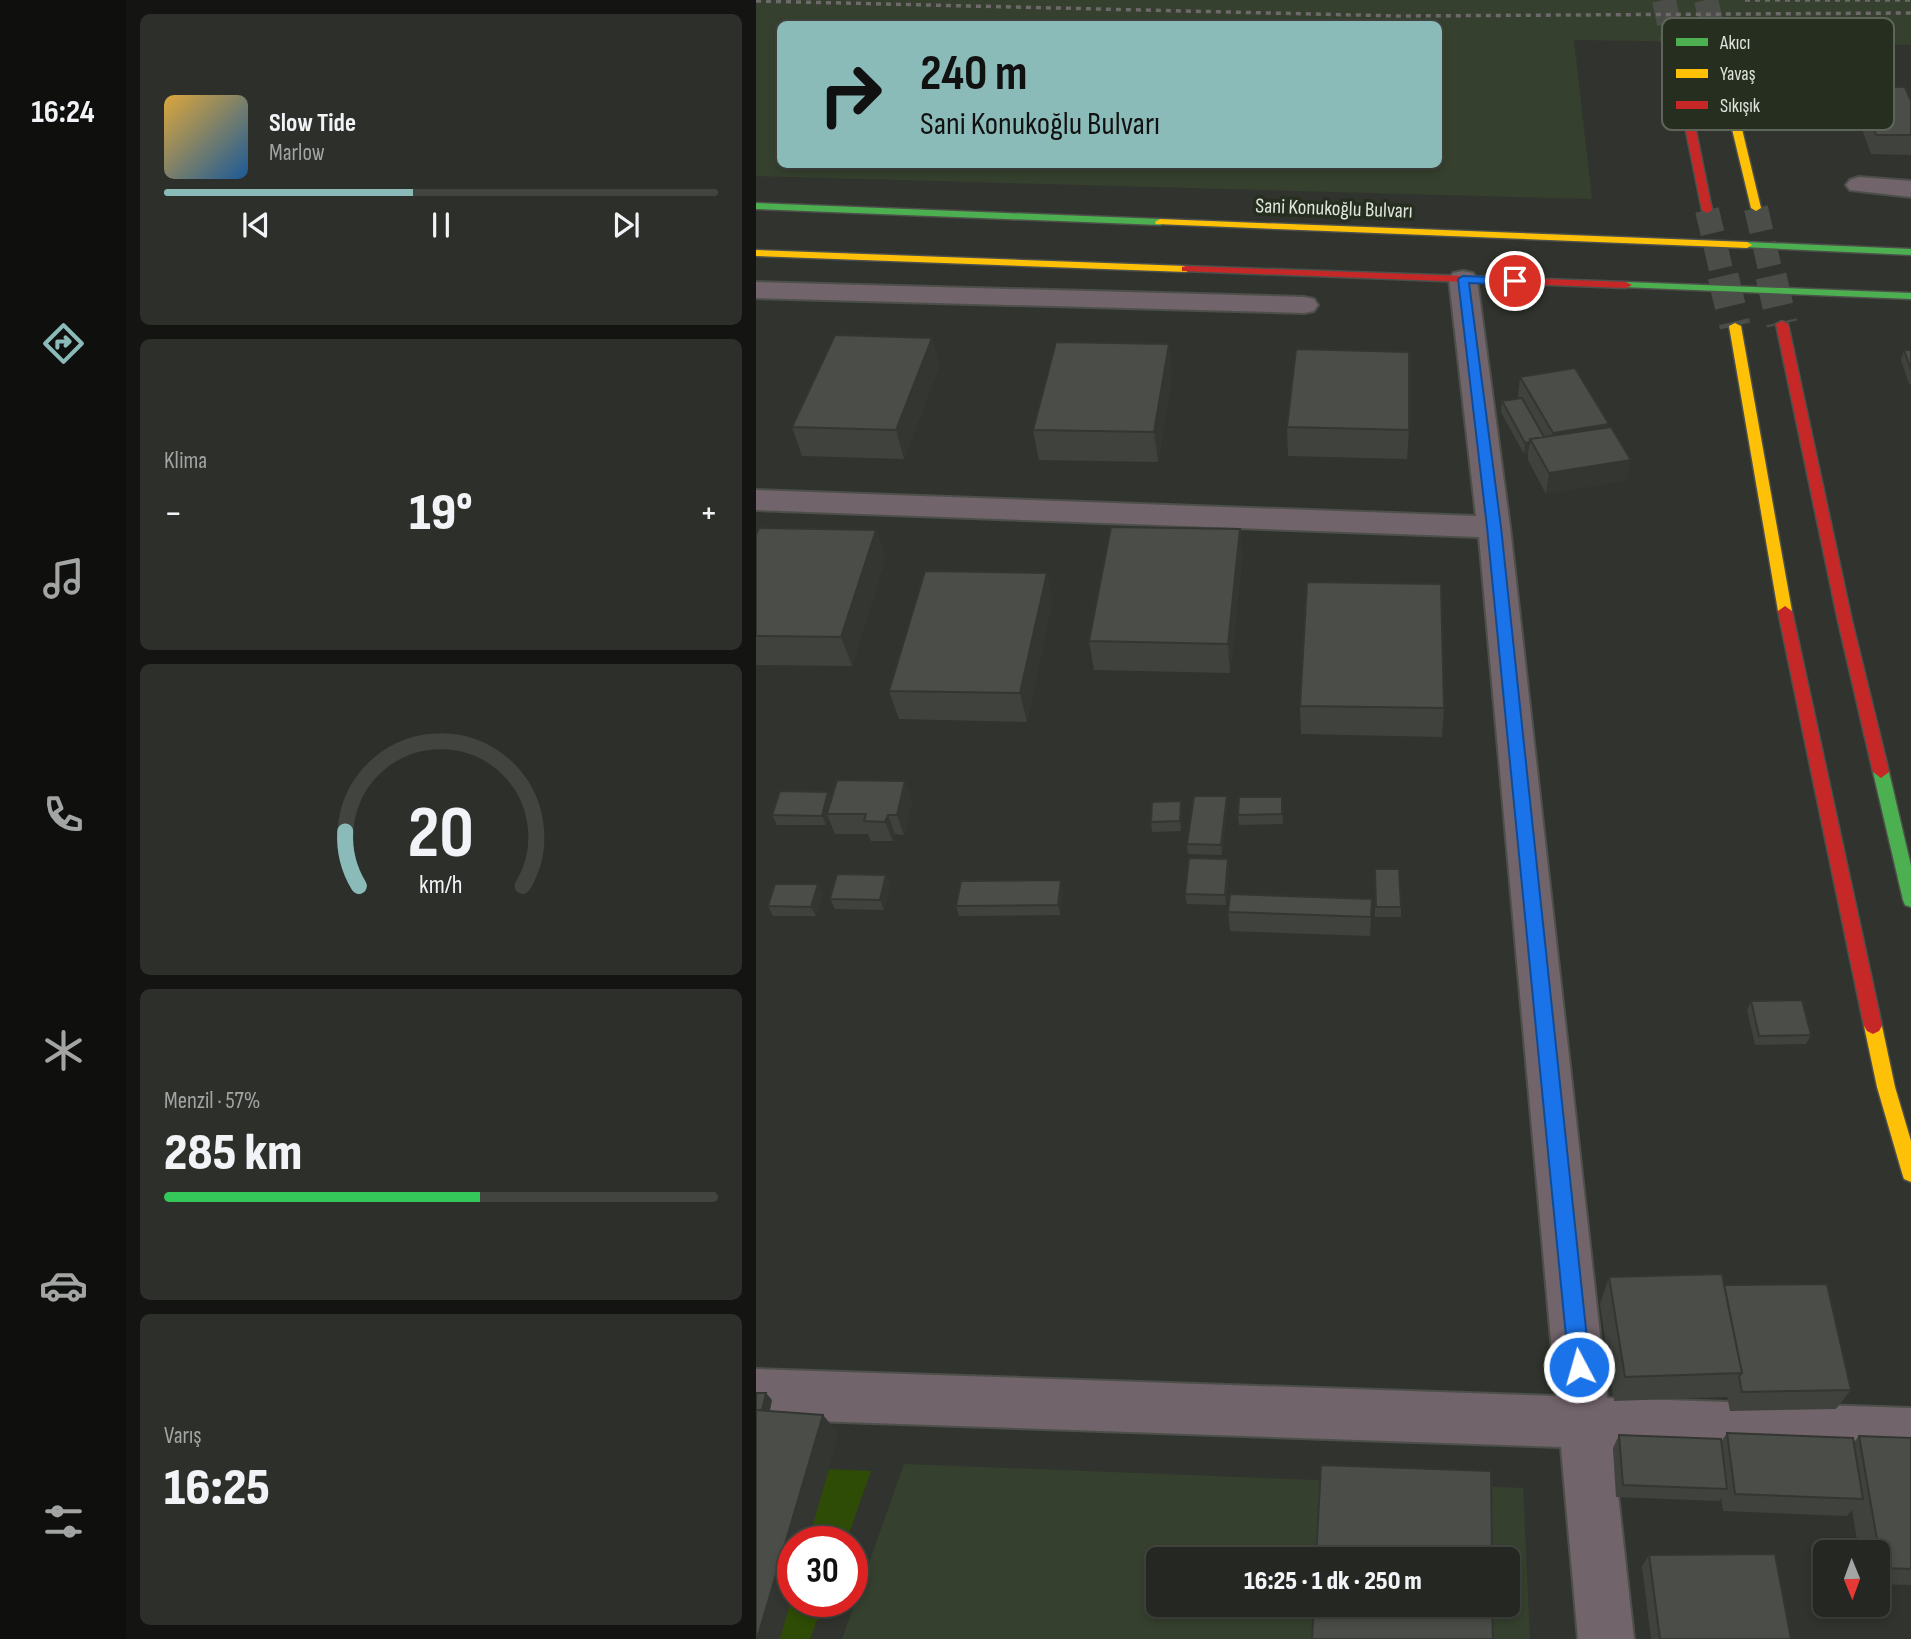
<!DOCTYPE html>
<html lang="tr">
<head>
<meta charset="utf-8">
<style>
	:root { --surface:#252722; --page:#2d2f2a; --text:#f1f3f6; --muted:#a3a5a5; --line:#424440; --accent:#8bbbb9 }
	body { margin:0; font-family:"Sofia Sans Condensed",sans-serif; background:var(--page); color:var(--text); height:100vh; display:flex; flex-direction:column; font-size:26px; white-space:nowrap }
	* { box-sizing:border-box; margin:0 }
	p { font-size:23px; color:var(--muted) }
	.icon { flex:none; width:38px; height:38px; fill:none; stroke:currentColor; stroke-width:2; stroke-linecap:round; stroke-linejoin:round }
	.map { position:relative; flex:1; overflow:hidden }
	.drawer { display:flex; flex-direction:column; gap:14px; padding:14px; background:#141513; width:630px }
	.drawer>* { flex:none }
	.guide { position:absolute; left:21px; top:21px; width:665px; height:147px; border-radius:10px; box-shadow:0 4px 10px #0003,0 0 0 2px var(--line); background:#8bbbb9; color:#111; overflow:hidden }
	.needle { width:46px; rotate:179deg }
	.fabs { position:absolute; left:1057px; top:1540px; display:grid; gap:14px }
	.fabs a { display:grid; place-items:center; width:77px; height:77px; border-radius:10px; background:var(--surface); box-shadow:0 4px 10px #0003,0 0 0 2px var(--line); font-size:35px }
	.speed { position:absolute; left:21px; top:1526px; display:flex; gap:14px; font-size:35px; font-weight:700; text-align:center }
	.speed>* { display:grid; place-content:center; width:91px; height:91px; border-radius:50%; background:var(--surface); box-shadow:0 4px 10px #0003,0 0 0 2px var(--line); line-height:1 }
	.speed .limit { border:10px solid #d22; background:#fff; color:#111 }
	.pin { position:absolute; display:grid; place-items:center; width:60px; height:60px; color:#fff; margin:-30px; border:4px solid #fff; border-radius:50%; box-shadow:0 2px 7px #0007 }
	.me { position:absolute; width:77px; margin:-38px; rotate:354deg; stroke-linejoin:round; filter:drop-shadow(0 0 5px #0008) }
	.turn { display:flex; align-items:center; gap:24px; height:147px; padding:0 28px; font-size:32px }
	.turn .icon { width:91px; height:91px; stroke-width:2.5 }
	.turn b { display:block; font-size:49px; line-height:60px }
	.big { font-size:52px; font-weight:800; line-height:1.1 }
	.drawer .card { flex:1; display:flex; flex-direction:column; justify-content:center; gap:10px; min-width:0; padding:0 24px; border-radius:10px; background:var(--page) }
	.drawer .dial { align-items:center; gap:0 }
	.dial svg { height:182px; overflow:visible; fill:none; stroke:var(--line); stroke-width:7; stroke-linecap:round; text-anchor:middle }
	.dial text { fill:var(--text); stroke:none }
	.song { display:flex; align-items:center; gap:21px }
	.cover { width:84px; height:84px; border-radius:10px; background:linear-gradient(135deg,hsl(40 70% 55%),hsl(210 70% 35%)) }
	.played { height:7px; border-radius:4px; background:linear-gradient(90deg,var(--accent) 45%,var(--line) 45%) }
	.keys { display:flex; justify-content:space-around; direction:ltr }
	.heat { display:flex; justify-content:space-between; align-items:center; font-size:38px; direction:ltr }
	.charge { height:10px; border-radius:5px; background:linear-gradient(90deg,#34c759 57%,var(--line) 0) }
	.trip { position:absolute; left:390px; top:1547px; width:374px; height:70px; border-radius:10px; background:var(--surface); box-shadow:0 4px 10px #0003,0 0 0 2px var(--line); font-weight:800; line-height:70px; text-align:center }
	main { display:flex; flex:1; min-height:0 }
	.tab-bar { display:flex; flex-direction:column; width:126px; justify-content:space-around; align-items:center; background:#0f100e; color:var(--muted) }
	.tab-bar .icon { width:49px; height:49px }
	.tab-bar .current { color:var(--accent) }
	.tab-bar b { font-size:32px; color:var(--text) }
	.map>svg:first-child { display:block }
</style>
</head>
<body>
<main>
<nav class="tab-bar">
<b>16:24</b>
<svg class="icon current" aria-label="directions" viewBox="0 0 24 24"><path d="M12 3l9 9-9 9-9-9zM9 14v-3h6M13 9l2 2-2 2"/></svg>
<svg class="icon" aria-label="music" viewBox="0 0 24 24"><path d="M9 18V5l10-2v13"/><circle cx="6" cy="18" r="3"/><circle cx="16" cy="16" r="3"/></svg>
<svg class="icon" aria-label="phone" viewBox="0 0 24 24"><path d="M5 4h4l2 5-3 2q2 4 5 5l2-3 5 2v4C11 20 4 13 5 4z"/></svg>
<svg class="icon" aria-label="climate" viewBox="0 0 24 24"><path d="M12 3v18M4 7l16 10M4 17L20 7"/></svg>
<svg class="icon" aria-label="car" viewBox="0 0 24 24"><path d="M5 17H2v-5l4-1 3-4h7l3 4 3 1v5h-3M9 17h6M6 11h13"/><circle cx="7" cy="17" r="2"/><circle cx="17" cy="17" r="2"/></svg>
<svg class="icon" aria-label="filters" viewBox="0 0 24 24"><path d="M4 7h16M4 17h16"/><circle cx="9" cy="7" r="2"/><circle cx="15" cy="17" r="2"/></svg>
</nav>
<section class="drawer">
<div class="card">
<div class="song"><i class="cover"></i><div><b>Slow Tide</b><p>Marlow</p></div></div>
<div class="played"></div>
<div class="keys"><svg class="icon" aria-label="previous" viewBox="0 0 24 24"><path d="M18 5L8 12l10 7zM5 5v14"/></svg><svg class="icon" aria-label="pause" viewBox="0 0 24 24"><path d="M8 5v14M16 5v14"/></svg><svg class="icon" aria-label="next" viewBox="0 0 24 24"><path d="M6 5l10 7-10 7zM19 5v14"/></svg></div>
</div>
<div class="card"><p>Klima</p>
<div class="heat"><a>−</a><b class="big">19°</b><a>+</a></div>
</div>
<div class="card dial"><svg viewBox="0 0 100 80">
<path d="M14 69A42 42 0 1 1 86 69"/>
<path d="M14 69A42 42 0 0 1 8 45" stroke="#8bbbb9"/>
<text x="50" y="56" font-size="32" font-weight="700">20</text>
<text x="50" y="72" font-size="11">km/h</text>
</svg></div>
<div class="card"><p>Menzil · 57%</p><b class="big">285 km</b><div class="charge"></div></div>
<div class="card"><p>Varış</p><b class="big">16:25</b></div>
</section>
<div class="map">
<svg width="1155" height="1639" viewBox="0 0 1155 1639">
	<rect width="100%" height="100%" fill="#31342e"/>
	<path fill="#36402e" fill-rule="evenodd" d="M 0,0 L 1155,0 L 1155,45 L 818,40 L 836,199 L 0,176 ZM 24,24 L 682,24 L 682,164 L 24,164 Z
		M 148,1464 L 767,1488 L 774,1639 L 86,1639 ZM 402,1559 L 752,1559 L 752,1605 L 402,1605 Z"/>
	<path fill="#2f4c06" d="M 0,1466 L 115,1471 L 90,1542 L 37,1542 L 37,1601 L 68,1601 L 54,1639 L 0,1639 Z"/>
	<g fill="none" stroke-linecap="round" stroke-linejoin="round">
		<path stroke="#4b4e48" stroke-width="24" stroke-dasharray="24 12" stroke-linecap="butt" d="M 908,0 L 917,42
			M 950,0 L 961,46
			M 1000,208 L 1016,278
			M 951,210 L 967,278"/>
		<path stroke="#4b4e48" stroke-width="31" stroke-dasharray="31 16" stroke-linecap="butt" d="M 967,276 L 979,326
			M 1015,276 L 1026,324"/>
		<defs>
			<path id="street" d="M 1103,177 L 1155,181 L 1155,197 L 1094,190 L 1090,185 L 1094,180 Z
				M 707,271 L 717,273 L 721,279 L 754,527 L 851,1398 L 1155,1408 L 1155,1460 L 857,1449 L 878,1639 L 822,1639 L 805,1447 L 0,1419 L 0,1369 L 800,1396 L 723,537 L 0,510 L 0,490 L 720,516 L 693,279 L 697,273 Z
				M 0,282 L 548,297 L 558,299 L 562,305 L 558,311 L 548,313 L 0,298 Z"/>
			<path id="fast" d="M 0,203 L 404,219 L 409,222 L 404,225 L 0,209 Z
				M 991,242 L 1155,249 L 1155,255 L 987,247 L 986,245 Z
				M 870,282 L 1155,293 L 1155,299 L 866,287 L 864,285 Z
				M 1125,766 L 1133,772 L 1155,866 L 1155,907 L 1149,905 L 1147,900 L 1117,772 Z"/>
			<path id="slow" d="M 961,43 L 966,46 L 1005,208 L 1000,211 L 995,208 L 956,46 Z
				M 404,219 L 991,242 L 996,245 L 991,248 L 400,224 L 399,222 Z
				M 0,250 L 430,266 L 436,269 L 430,272 L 0,256 Z
				M 979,323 L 985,326 L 1036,611 L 1029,616 L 1022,611 L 973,326 Z
				M 1117,1018 L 1123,1021 L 1126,1026 L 1139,1087 L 1155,1141 L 1155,1182 L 1148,1179 L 1146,1173 L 1121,1087 L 1108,1026 L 1111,1021 Z"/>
			<path id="jam" d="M 917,39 L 922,42 L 956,210 L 951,213 L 946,210 L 912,42 Z
				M 430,266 L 870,282 L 876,285 L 870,288 L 426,271 L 426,267 Z
				M 1026,321 L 1032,324 L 1096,621 L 1133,772 L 1125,778 L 1117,772 L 1082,621 L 1020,324 Z
				M 1029,606 L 1036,611 L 1126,1026 L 1123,1031 L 1117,1034 L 1111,1031 L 1108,1026 L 1022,611 Z"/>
		</defs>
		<use href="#street" stroke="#4d4f4b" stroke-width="4"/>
		<use href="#fast" stroke="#4d4f4b" stroke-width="3"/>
		<use href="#slow" stroke="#4d4f4b" stroke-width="3"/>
		<use href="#jam" stroke="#4d4f4b" stroke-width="3"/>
		<use href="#street" fill="#72646b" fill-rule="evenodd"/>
		<use href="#fast" fill="#4caf50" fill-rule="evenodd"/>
		<use href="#slow" fill="#ffc107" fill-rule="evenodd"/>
		<use href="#jam" fill="#c62828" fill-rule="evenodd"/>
		<path stroke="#6d696a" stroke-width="3.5" stroke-dasharray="5 5" stroke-linecap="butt" d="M 989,0 L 1155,0
			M 0,1 L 643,16 L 1155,13"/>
	</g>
	<path fill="#40423e" d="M 1102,86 L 1155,101 L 1155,155 L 1115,154 L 1097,105 Z
		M 176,338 L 183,367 L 148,459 L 46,456 L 36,427 Z
		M 1148,350 L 1155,350 L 1155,384 L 1153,384 L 1145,360 Z
		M 416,373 L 402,462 L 283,460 L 277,430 Z
		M 764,377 L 853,424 L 852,427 L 871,480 L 790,494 L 772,460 L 772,453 L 768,454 L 745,412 L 746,401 L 763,399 L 762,397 Z
		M 531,427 L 653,430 L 651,459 L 532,456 Z
		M 484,529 L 486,558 L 474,673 L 338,670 L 333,641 Z
		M 120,530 L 129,559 L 96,666 L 0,665 L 0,535 Z
		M 291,573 L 296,602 L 271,722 L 143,719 L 133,691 Z
		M 544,706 L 688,708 L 686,737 L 545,734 Z
		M 471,796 L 471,806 L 466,855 L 432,854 L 431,844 Z
		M 526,797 L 527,824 L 483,825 L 482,815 Z
		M 76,800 L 156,801 L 148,835 L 139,834 L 137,841 L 115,841 L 112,834 L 79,834 L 72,817 L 70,825 L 21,825 L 16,815 Z
		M 425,801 L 426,811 L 425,831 L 396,832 L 395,822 Z
		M 472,859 L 473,869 L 470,905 L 431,904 L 429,894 Z
		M 619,869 L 645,907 L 645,917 L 619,917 Z
		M 130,875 L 134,885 L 128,910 L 79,909 L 74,899 Z
		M 307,890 L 304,915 L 203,916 L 200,906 Z
		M 67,894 L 60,916 L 17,916 L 12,906 Z
		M 616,899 L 614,936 L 474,931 L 472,912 Z
		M 995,1001 L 1055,1035 L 1050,1044 L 999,1045 L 991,1010 Z
		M 853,1277 L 968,1285 L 1095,1390 L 1080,1409 L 974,1411 L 971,1396 L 971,1397 L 858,1401 L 844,1304 Z
		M 971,1433 L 1098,1442 L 1103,1436 L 1155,1438 L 1155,1585 L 1122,1584 L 1122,1552 L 1103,1552 L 1096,1510 L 1091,1516 L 967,1511 L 965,1498 L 963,1501 L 860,1497 L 857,1448 L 863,1435 L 965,1442 Z
		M 893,1555 L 1035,1639 L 895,1639 L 886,1566 Z"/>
	<path fill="#343632" d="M 176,338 L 183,367 L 148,459 L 140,430 Z
		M 413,344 L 416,373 L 402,462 L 398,432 Z
		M 853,424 L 849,444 L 794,454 L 797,433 Z
		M 774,442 L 772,453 L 768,454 L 769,443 Z
		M 875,460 L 871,480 L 790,494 L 793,473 Z
		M 484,529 L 486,558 L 474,673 L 472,644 Z
		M 120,530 L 129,559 L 96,666 L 85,637 Z
		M 291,573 L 296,602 L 271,722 L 264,693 Z
		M 149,781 L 156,801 L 148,835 L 141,815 Z
		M 72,792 L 76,802 L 71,814 L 72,817 L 70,825 L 66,816 Z
		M 471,796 L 471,806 L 466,855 L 465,845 Z
		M 425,801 L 426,811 L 425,831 L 424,821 Z
		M 132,815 L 139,834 L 137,841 L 129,822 Z
		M 472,859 L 473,869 L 470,905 L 469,895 Z
		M 130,875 L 134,885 L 128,910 L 124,900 Z
		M 305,880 L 307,890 L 304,915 L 302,905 Z
		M 62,884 L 67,894 L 60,916 L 55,907 Z
		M 10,1393 L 16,1400 L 12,1421 L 5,1415 Z
		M 67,1415 L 83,1434 L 52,1542 L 37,1542 L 37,1593 L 24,1639 L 1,1639 Z"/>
	<path fill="#4a4d48" stroke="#343632" stroke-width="2" d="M 1102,86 L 1149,87 L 1155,101 L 1155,135 L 1120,135 Z
		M 79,335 L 176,338 L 140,430 L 36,427 Z
		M 300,342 L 413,344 L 398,432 L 277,430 Z
		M 540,349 L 653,352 L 653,430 L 531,427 Z
		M 1148,350 L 1155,350 L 1155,370 Z
		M 819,368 L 853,424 L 797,433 L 764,377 Z
		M 766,398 L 788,437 L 774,439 L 774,442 L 769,443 L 746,401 Z
		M 855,427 L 875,460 L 793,473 L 774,439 Z
		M 355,527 L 484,529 L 472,644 L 333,641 Z
		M 3,528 L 120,530 L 85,637 L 0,636 L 0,535 Z
		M 169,571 L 291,573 L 264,693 L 133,691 Z
		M 551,582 L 685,584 L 688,708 L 544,706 Z
		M 81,780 L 149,781 L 141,815 L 132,815 L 129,822 L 108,821 L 110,814 L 71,814 Z
		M 24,791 L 72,792 L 66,816 L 16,815 Z
		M 438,796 L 471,796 L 465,845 L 431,844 Z
		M 483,797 L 526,797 L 526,814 L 482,815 Z
		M 425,801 L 424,821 L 395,822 L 396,802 Z
		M 433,858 L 472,859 L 469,895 L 429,894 Z
		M 619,869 L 643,869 L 645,907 L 620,907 Z
		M 81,874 L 130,875 L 124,900 L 74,899 Z
		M 305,880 L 302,905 L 200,906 L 205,881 Z
		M 19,884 L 62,884 L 55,907 L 12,906 Z
		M 474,894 L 616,899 L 615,917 L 472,912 Z
		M 1046,1000 L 1055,1035 L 1003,1036 L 995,1001 Z
		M 966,1274 L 986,1373 L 869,1377 L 853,1277 Z
		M 1071,1284 L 1095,1390 L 986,1392 L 983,1377 L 986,1373 L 968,1285 Z
		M 0,1393 L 10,1393 L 6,1410 L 0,1410 Z
		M 0,1410 L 67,1415 L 1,1639 L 0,1639 Z
		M 971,1433 L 1097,1438 L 1107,1499 L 979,1494 Z
		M 863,1435 L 965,1439 L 971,1489 L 867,1485 Z
		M 1103,1436 L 1155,1438 L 1155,1569 L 1126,1568 Z
		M 565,1465 L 735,1471 L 736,1559 L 560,1559 Z
		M 1019,1554 L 1035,1639 L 904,1639 L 893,1555 Z
		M 558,1605 L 736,1605 L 737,1639 L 556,1639 Z"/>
	<path fill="#1a73e8" stroke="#114b97" stroke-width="2" d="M 707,276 L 759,278 L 765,281 L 759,285 L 713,283 L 745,527 L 834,1367 L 830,1374 L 823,1377 L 816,1374 L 813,1367 L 731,527 L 702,279 Z"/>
	<g text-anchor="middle" stroke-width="7" stroke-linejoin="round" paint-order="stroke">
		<g font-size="21" fill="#dfe4dc" stroke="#262e20">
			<text transform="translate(578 208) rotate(2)" y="7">Sani Konukoğlu Bulvarı</text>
		</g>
	</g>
	<rect x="906" y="18" width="232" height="112" rx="10" fill="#262e20" stroke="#5e6558" stroke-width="2"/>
	<rect x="920" y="38" width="32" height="8" fill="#4caf50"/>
	<rect x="920" y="69" width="32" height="9" fill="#ffc107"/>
	<rect x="920" y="101" width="32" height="8" fill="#c62828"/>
	<g font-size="19" fill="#dfe4dc">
		<text x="964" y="49">Akıcı</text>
		<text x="964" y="80">Yavaş</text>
		<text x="964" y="112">Sıkışık</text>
	</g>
</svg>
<div class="fabs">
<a><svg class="needle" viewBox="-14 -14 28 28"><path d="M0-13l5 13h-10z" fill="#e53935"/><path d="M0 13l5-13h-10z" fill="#a3a5a5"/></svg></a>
</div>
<div class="speed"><div class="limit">30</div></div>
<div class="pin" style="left:759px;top:281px;background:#d93025"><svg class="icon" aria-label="arrive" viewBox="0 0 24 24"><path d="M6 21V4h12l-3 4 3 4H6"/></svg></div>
<svg class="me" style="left:823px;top:1367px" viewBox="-20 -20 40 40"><circle r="17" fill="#1a73e8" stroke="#fff" stroke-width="3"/><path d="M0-11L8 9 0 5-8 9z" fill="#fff"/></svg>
<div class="trip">16:25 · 1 dk · 250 m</div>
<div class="guide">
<div class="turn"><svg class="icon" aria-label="right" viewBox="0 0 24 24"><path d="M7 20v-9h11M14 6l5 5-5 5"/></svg><div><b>240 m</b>Sani Konukoğlu Bulvarı</div></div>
</div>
</div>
</main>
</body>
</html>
